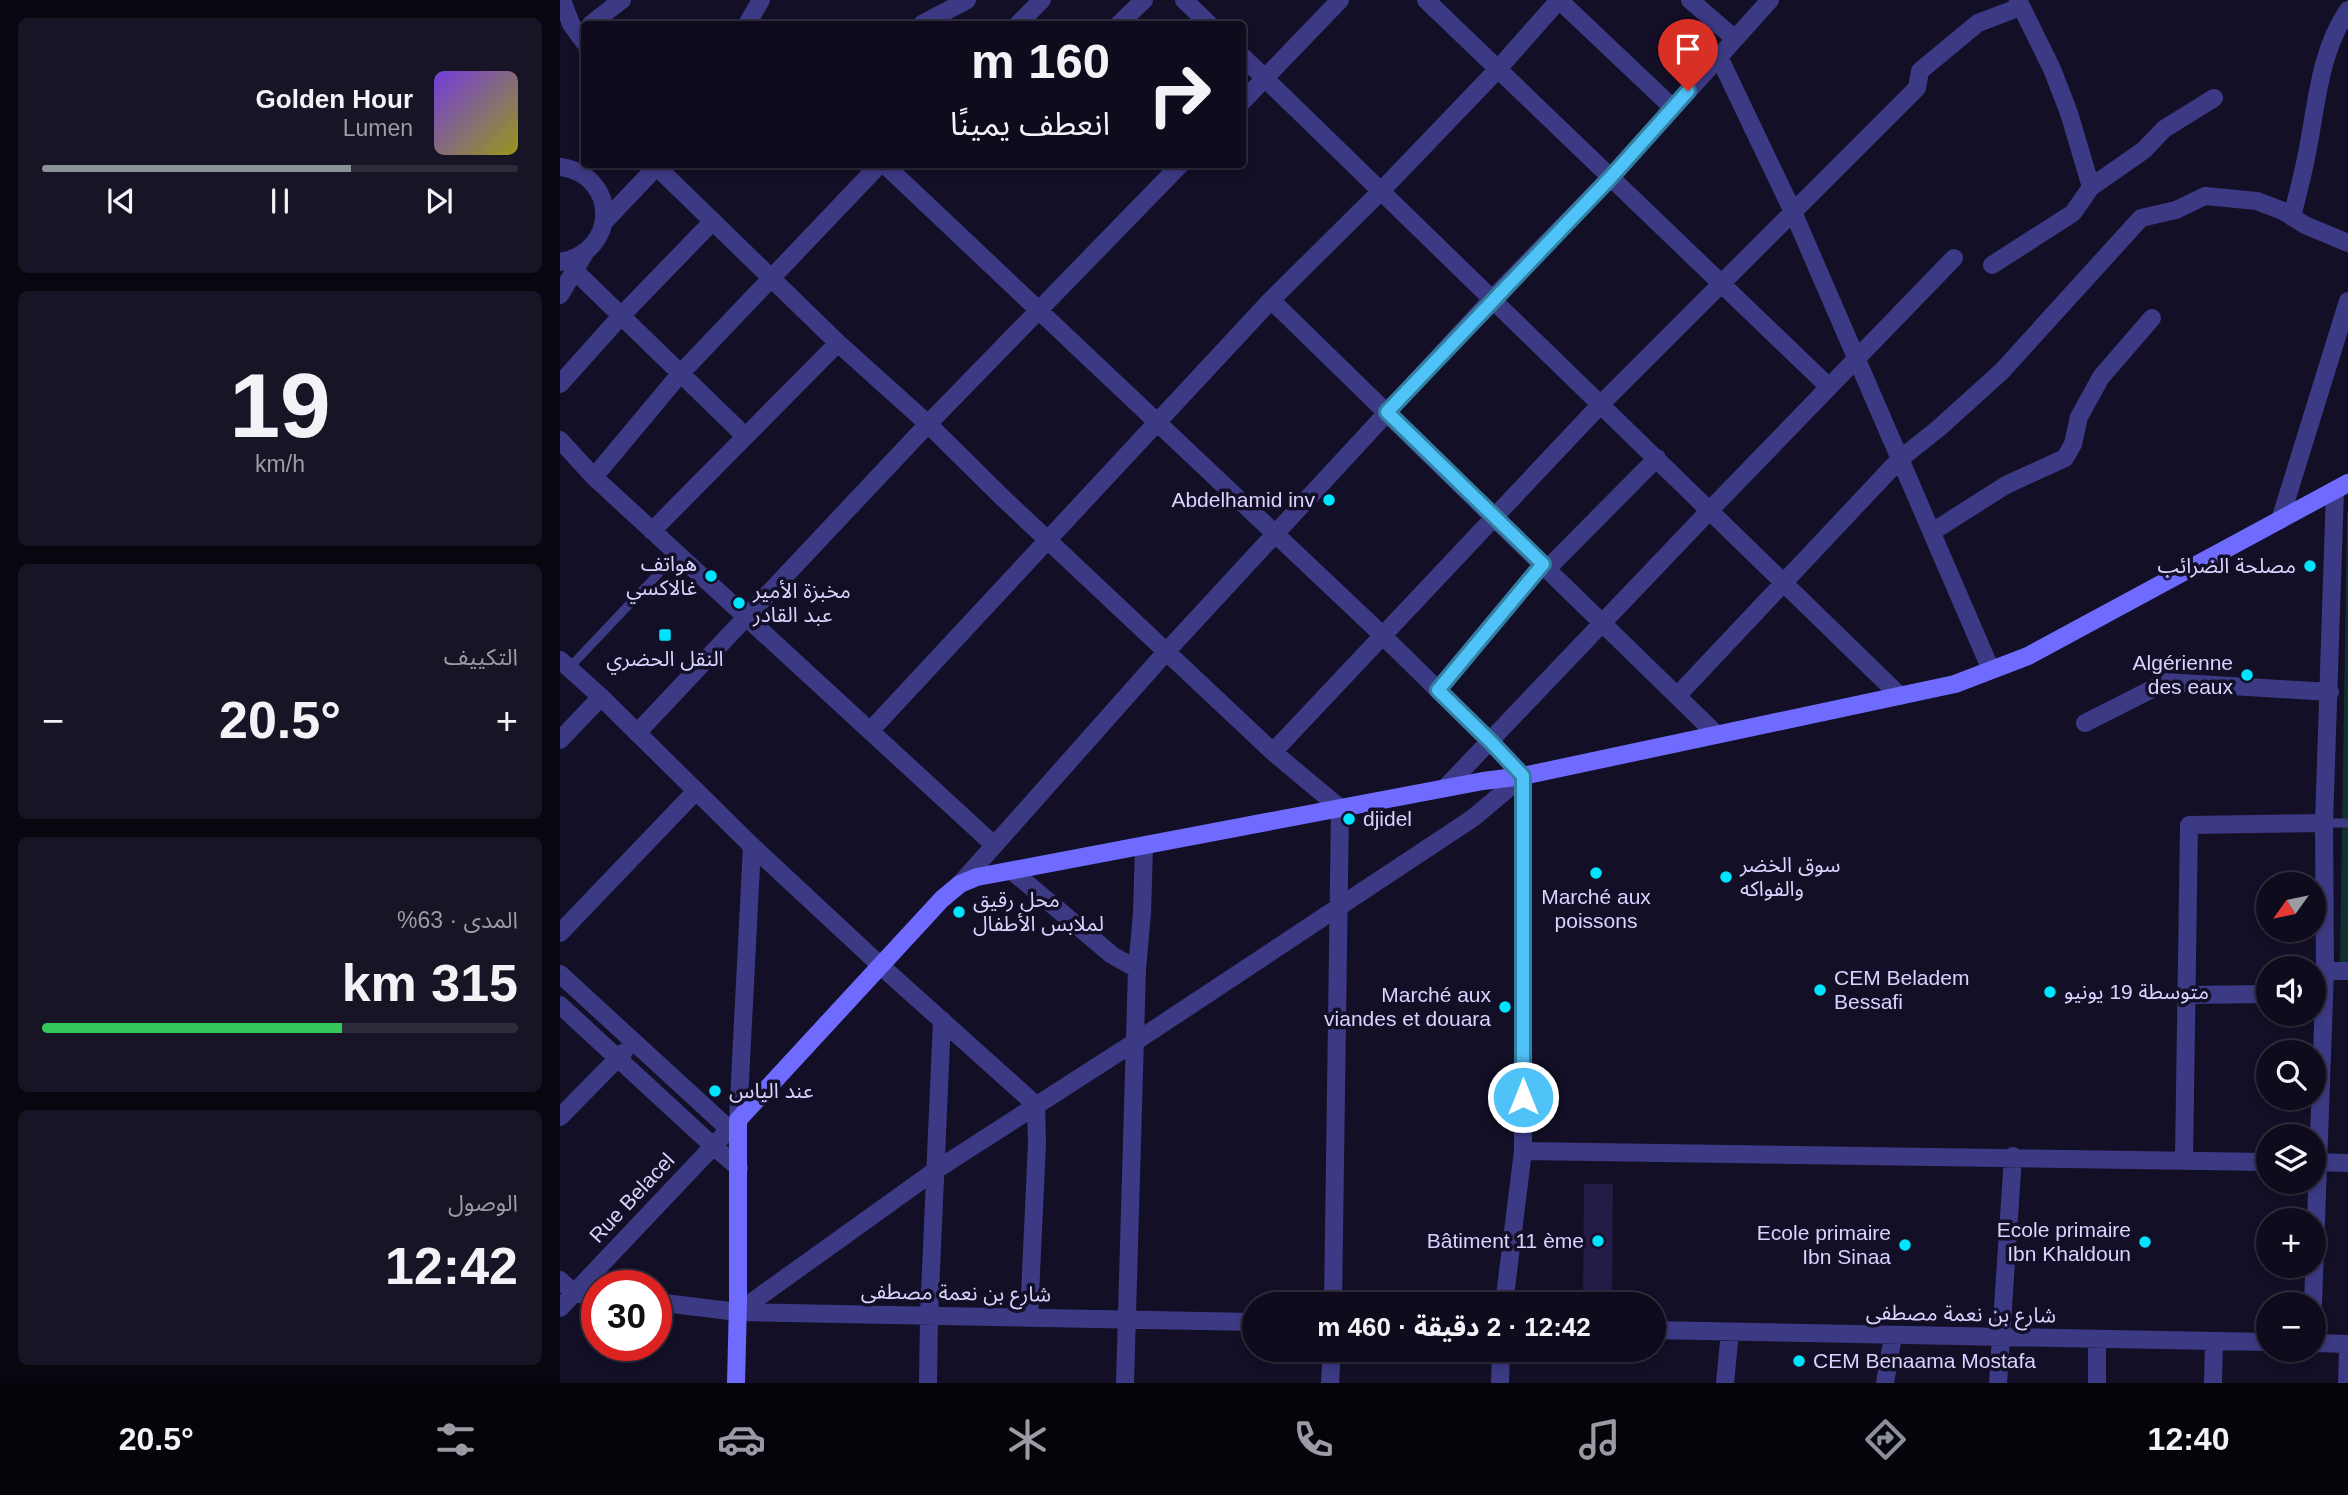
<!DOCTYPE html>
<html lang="ar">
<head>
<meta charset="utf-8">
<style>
	:root { --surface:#0e0b1c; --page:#171425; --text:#f1f3f6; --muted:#9b9ba3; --line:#2e2b3b; --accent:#8c9099 }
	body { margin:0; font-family:Helvetica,"Noto Sans Arabic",sans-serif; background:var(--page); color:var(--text); direction:rtl; height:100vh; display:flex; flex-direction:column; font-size:26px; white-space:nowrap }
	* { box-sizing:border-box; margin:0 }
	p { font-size:23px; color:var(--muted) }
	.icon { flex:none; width:38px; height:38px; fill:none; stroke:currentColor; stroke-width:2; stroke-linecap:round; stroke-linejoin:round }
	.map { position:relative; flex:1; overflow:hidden; direction:ltr }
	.side { display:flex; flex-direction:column; gap:18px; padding:18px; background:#08060f; width:560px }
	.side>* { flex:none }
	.top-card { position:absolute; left:21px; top:21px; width:665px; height:147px; border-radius:7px; box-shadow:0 4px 10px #0003,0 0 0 2px var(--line); direction:rtl; background:#0e0b1c; color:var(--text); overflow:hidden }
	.needle { width:46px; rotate:237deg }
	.buttons { position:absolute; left:1696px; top:872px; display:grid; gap:14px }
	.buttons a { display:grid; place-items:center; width:70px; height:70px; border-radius:50%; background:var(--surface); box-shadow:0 4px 10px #0003,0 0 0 2px var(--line); font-size:35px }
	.speed { position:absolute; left:21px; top:1270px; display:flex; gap:14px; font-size:35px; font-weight:700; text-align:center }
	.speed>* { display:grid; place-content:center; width:91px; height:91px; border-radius:50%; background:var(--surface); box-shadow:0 4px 10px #0003,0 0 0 2px var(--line); line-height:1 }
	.speed .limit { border:10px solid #d22; background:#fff; color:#111 }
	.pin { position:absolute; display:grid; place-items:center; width:60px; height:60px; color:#fff; margin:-72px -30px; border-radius:50% 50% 50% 0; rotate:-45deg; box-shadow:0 0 7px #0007 }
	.pin .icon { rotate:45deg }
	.me { position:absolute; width:77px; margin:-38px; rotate:0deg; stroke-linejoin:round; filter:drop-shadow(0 0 5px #0008) }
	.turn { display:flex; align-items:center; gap:24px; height:147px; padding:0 21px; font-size:32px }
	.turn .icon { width:91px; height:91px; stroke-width:2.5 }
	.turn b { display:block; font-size:49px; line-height:60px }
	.big { font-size:52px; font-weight:700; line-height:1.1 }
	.side .tile { flex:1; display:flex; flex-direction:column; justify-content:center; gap:10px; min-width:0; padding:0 24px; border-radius:10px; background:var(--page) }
	.side .dial { align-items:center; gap:0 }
	.dial b { font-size:91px; line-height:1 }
	.song { display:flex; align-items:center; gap:21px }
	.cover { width:84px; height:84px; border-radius:10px; background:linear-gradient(135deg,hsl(260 70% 55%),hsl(60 70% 35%)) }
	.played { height:7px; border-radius:4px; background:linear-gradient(90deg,var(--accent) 65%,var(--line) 65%) }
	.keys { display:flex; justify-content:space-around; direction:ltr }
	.heat { display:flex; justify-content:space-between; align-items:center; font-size:38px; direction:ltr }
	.charge { height:10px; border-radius:5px; background:linear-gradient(90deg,#34c759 63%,var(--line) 0) }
	.trip { position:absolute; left:682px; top:1292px; width:424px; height:70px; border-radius:35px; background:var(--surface); box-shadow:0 4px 10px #0003,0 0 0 2px var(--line); font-weight:700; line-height:70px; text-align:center; direction:rtl }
	.menu { display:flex; height:112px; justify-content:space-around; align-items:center; background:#06040b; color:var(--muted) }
	.menu .icon { width:49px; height:49px }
	.menu .active { color:var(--accent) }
	.menu b { font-size:32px; color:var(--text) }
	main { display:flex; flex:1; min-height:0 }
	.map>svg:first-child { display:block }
</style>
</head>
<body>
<main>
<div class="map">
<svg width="1788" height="1383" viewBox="0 0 1788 1383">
	<rect width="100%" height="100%" fill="#130f26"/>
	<path fill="#12302f" d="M 1788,511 L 1788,962 L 1780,962 L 1787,512 Z"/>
	<path fill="#241b47" d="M 1024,1184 L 1053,1184 L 1052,1299 L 1023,1298 Z"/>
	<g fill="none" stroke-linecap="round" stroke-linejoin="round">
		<path stroke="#3d3a85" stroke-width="9" d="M 9,668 L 117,554
			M 1764,823 L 1788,823"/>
		<path stroke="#3d3a85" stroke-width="18" d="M 2,0 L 11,24 L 24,42
			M 624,0 L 649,24
			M 866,0 L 1269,387
			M 999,0 L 1113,108
			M 1130,0 L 1175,39
			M 31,24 L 62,0
			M 187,24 L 201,0
			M 458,24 L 482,0
			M 559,24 L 584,0
			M 682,56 L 1340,696
			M 682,102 L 780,0
			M 324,164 L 817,630 L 930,741 L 963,776 L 963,1151 L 944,1304
			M 97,167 L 278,343 L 368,424 L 444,499 L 713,752 L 780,808 L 773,1304
			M 1531,187 L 1584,150 L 1604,129 L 1654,98
			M 1732,217 C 1737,196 1743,175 1747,153 C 1757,104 1759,53 1788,10
			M 1432,265 L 1513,213 L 1531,187 L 1509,113 L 1492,69 L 1458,0
			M 15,271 L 185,436
			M 711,300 L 1156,734
			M 0,384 L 61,316 L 153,221
			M 0,440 L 34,477 L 434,845
			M 34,477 L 120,374 L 320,164
			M 1720,520 L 1788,301
			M 92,531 L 278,343
			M 1372,532 L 1446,485 L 1505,458 L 1513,444 L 1519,417 L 1541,377 L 1592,318
			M 987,569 L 1097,458
			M 1431,670 L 1340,459 L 1379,428 L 1442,371 L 1581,218 L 1616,210 L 1645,196 L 1697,201 L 1723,211 L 1745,225 L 1788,243
			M 878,690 L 983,564
			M 1117,696 L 1340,459 L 1233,212 L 1159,57
			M 1525,723 L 1606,682 L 1770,692
			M 310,731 L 711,300 L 822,190 L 938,69 L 999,0
			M 77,733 L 368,424 L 621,164
			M 0,740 L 41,697
			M 713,752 L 1041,404 L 1357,88 L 1360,71 L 1418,23 L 1460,7
			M 885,788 L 1150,510 L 1394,258
			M 452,871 L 552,955 L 577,969 L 582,913 L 584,846
			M 400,884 L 606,652 L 933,298 L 1051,177 L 1210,0
			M 0,933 L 136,791
			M 321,966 L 476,1105 L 477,1143 L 469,1317
			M 1765,971 L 1788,971
			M 0,974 L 169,1129
			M 1626,995 L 1708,994
			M 0,1005 L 153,1146 L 179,1168
			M 0,1117 L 64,1052
			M 963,1151 L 1708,1162
			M 1624,1160 L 1629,825 L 1764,823
			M 1754,1162 L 1788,1163
			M 0,1280 L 14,1293 L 37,1296
			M 96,1302 L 178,1312 L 695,1322
			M 1753,1304 L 1765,971 L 1764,823 L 1775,490
			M 0,1308 L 178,1120 L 192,846
			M 178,1312 L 376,1170 L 575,1042 L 913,818 L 963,776
			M 1094,1330 L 1708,1342
			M 1537,1340 L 1537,1383
			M 1754,1343 L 1788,1344
			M 368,1383 L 369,1315 L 382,1020
			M 565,1383 L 577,969
			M 770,1383 L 772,1349
			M 940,1383 L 941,1349
			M 1165,1383 L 1170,1332
			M 1325,1383 L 1333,1336
			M 1438,1383 L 1453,1156
			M 1653,1383 L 1654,1342
			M 1787,1383 L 1788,1352"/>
		<path stroke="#3d3a85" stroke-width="18" d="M 362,24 L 407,0
			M 0,167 C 59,175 59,252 0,262
			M 44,222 L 99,164
			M 0,295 L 25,253
			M 0,660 L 41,697 L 192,846 L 321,966"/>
		<path stroke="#6f6bff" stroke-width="18" d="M 176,1383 L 178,1302 L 178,1120 L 382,899 L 400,884 L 417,877 L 923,781 L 963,776 L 1395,684 L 1468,656 L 1788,483"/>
	</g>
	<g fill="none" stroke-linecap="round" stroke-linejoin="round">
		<defs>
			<path id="route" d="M 963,1097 L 963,776 L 930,741 L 878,690 L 983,564 L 827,412 L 1051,177 L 1128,91"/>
		</defs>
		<use href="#route" stroke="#337fa1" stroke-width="18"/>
		<use href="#route" stroke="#4fc3f7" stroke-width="12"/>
	</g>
	<g fill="#00e5ff" stroke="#130f26" stroke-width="2.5">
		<circle cx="769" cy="500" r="7"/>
		<circle cx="1750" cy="566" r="7"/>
		<circle cx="151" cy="576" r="7"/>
		<circle cx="179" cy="603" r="7"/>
		<rect x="98" y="628" width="14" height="14" rx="3.5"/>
		<circle cx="1687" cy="675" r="7"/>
		<circle cx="789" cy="819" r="7"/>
		<circle cx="1036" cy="873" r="7"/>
		<circle cx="1166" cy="877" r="7"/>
		<circle cx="399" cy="912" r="7"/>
		<circle cx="1260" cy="990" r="7"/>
		<circle cx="1490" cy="992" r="7"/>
		<circle cx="945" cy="1007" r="7"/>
		<circle cx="155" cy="1091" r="7"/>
		<circle cx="1038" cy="1241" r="7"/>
		<circle cx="1585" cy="1242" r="7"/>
		<circle cx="1345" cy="1245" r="7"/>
		<circle cx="1239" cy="1361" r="7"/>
	</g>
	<g text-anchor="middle" stroke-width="7" stroke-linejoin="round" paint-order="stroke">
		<g font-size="21" fill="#d9d4ff" stroke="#130f26" text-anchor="end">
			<text x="755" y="507">Abdelhamid inv</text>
			<text x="137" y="571">هواتف<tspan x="137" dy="24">غالاكسي</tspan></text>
			<text x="1736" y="573">مصلحة الضرائب</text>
			<text x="193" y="598" text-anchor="start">مخبزة الأمير<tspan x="193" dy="24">عبد القادر</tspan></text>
			<text x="105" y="666" text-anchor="middle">النقل الحضري</text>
			<text x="1673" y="670">Algérienne<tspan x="1673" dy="24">des eaux</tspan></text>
			<text x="803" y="826" text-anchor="start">djidel</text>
			<text x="1180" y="872" text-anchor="start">سوق الخضر<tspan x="1180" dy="24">والفواكه</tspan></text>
			<text x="1036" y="904" text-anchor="middle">Marché aux<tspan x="1036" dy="24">poissons</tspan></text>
			<text x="413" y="907" text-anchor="start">محل رقيق<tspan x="413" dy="24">لملابس الأطفال</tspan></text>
			<text x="1274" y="985" text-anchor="start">CEM Beladem<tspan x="1274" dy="24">Bessafi</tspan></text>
			<text x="1504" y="999" text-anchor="start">متوسطة 19 يونيو</text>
			<text x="931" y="1002">Marché aux<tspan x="931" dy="24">viandes et douara</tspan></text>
			<text x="169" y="1098" text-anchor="start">عند الياس</text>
			<text x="1571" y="1237">Ecole primaire<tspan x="1571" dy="24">Ibn Khaldoun</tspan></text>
			<text x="1331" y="1240">Ecole primaire<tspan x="1331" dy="24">Ibn Sinaa</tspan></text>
			<text x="1024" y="1248">Bâtiment 11 ème</text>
			<text x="1253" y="1368" text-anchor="start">CEM Benaama Mostafa</text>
		</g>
		<g font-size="21" fill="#d9d4ff" stroke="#130f26">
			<text transform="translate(72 1198) rotate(-47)" y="7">Rue Belacel</text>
			<text transform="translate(396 1293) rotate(1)" y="7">شارع بن نعمة مصطفى</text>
			<text transform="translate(1401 1314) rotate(1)" y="7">شارع بن نعمة مصطفى</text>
		</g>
	</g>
</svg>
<div class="buttons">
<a><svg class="needle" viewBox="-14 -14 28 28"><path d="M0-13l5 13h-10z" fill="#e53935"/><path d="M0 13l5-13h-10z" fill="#9b9ba3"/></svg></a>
<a><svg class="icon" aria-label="sound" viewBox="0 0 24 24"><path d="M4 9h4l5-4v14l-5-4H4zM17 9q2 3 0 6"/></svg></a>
<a><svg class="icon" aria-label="search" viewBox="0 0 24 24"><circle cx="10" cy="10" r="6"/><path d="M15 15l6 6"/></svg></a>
<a><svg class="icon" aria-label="layers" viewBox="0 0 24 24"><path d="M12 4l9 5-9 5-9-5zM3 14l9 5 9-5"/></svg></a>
<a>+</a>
<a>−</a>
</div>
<div class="speed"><div class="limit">30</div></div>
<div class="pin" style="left:1128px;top:91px;background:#d93025"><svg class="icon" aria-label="arrive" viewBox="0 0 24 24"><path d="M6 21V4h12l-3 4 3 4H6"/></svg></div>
<svg class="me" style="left:963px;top:1097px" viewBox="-20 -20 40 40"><circle r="17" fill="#4fc3f7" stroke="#fff" stroke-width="3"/><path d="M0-11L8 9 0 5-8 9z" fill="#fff"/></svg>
<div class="trip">12:42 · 2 دقيقة · 460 m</div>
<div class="top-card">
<div class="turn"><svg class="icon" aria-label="right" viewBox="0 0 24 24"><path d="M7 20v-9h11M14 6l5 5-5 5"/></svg><div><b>160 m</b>انعطف يمينًا</div></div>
</div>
</div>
<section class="side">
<div class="tile">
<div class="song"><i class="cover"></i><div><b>Golden Hour</b><p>Lumen</p></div></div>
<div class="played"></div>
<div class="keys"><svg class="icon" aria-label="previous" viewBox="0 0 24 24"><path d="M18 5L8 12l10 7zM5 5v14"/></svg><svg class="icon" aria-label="pause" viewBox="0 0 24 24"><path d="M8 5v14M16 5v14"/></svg><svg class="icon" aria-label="next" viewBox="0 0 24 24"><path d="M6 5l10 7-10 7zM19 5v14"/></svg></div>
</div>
<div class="tile dial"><b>19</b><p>km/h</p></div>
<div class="tile"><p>التكييف</p>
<div class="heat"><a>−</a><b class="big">20.5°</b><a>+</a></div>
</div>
<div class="tile"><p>المدى · 63%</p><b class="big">315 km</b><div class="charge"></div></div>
<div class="tile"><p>الوصول</p><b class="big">12:42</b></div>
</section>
</main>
<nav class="menu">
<b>12:40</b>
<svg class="icon active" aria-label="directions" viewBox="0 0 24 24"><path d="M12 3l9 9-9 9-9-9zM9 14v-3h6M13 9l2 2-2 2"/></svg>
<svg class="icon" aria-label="music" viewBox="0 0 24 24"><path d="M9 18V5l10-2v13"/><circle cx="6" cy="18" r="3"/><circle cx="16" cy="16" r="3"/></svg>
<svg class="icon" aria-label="phone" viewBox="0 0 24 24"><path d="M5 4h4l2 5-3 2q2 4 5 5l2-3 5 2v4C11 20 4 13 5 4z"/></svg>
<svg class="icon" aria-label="climate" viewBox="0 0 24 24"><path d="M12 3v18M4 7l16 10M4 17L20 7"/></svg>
<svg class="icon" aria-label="car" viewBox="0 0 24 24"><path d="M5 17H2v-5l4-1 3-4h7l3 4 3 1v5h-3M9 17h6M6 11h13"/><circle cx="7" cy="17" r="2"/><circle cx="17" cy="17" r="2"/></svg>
<svg class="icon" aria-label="filters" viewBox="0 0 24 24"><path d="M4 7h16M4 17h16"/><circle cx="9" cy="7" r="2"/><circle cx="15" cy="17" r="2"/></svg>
<b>20.5°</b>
</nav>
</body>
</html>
